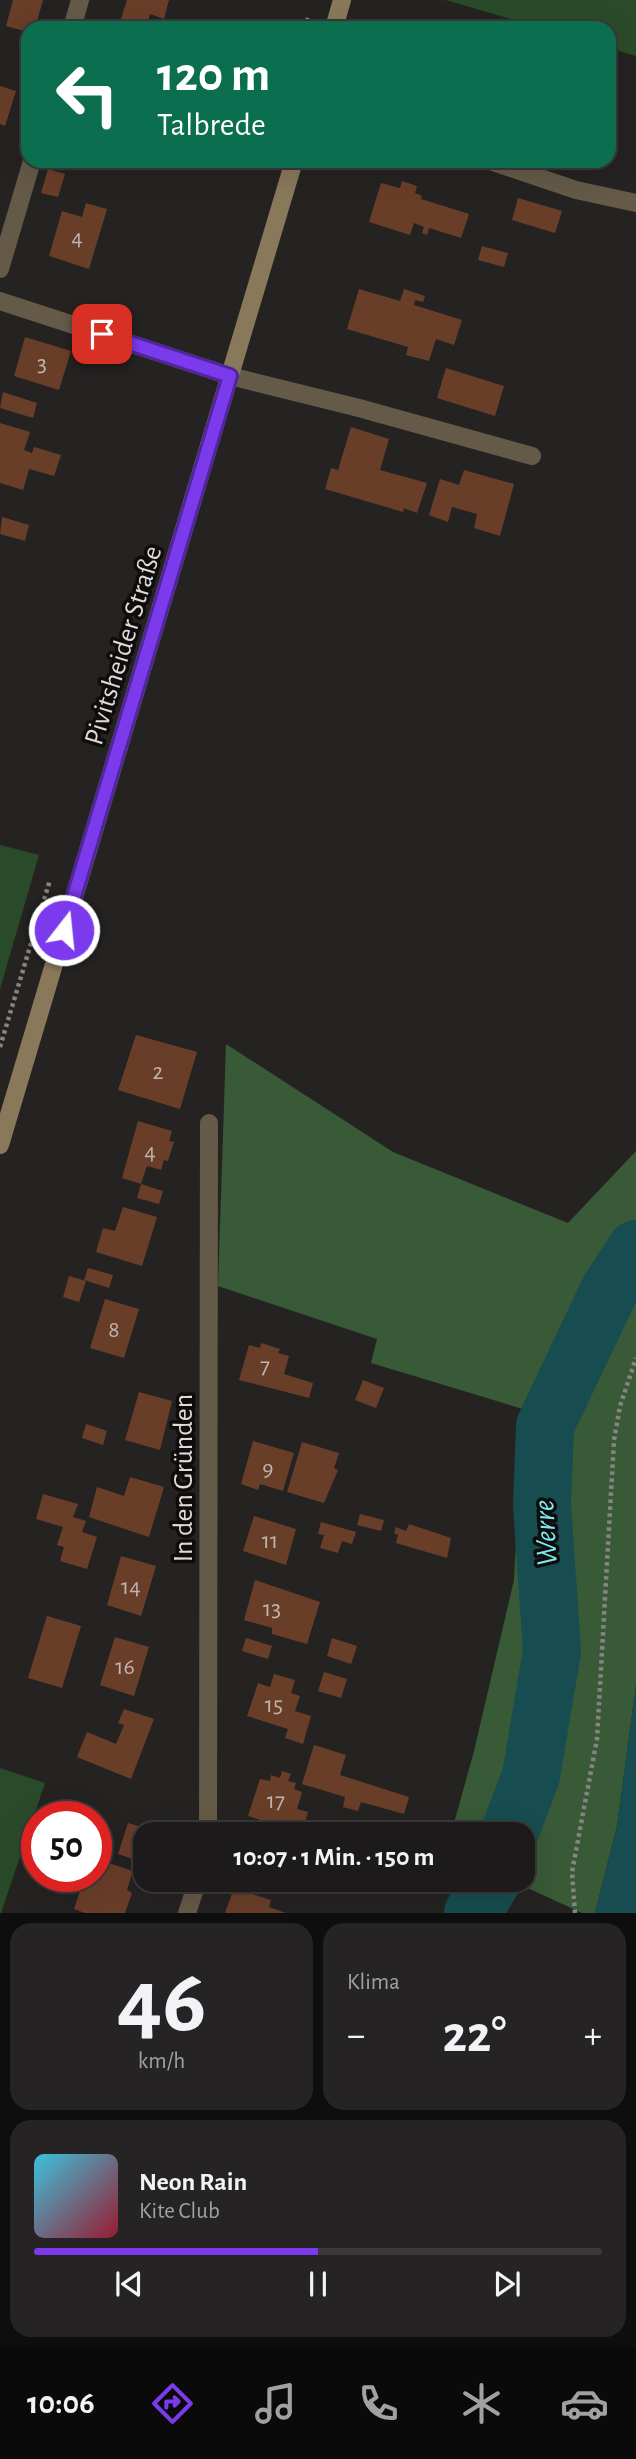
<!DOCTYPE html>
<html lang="de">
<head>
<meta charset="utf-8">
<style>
	:root { --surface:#1c1a1a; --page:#252323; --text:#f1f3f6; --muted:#a0a1a2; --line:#3a3839; --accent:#7c3aed }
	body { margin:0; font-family:"Alegreya Sans",sans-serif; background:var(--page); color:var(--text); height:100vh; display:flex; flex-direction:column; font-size:26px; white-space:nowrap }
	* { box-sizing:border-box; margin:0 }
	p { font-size:23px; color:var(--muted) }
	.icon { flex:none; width:38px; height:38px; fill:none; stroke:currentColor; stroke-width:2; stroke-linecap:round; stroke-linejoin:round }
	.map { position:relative; height:1913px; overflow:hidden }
	.details { display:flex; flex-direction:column; gap:10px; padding:10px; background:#0f0e0e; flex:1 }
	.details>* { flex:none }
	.top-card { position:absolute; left:21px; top:21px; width:595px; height:147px; border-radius:21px; box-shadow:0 7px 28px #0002,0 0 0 2px var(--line); background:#0b6e4f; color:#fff; overflow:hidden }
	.speed { position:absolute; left:21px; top:1801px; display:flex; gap:14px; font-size:35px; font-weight:700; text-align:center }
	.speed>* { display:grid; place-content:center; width:91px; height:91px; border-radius:50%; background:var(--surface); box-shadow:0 7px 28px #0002,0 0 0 2px var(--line); line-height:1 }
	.speed .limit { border:10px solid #d22; background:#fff; color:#111 }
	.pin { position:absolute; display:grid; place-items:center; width:60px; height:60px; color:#fff; margin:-30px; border-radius:14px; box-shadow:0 4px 10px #0006 }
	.me { position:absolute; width:77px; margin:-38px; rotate:16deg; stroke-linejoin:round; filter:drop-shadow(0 0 5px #0008) }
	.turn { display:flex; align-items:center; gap:24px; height:147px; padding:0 21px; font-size:32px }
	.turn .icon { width:91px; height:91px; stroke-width:2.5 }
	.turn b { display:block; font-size:49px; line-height:60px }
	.big { font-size:52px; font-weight:700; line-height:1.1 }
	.details .card { flex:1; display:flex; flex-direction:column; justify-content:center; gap:10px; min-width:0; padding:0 24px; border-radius:21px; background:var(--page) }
	.details .dial { align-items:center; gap:0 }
	.dial b { font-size:91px; line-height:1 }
	.song { display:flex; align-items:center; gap:21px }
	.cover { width:84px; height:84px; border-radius:10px; background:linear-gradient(135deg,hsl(190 70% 55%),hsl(350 70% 35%)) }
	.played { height:7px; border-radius:4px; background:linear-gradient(90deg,var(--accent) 50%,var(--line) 50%) }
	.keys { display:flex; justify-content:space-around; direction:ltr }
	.heat { display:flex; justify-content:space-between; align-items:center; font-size:38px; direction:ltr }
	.details .tiles { flex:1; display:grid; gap:10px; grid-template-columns:1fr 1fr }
	.card:last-child { grid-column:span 2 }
	.trip { position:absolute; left:133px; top:1822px; width:402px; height:70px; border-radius:21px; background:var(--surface); box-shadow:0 7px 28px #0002,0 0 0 2px var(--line); font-weight:700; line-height:70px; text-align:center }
	.dock { display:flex; height:112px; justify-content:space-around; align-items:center; background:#0b0a0a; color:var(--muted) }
	.dock .icon { width:49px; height:49px }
	.dock .selected { color:var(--accent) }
	.dock b { font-size:32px; color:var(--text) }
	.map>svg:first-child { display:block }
</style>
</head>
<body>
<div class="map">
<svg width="636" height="1913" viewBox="0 0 636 1913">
	<rect width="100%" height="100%" fill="#252322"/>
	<path fill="#2a4b29" d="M 446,0 L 636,0 L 636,56 L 609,48 L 609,28 L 541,28 Z
		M 0,845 L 39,855 L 0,989 Z
		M 0,1768 L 45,1783 L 1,1913 L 0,1913 Z"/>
	<path fill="#385a37" d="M 226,1044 L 393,1152 L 568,1223 L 636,1151 L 636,1685 L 617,1826 L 595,1913 L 582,1913 L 510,1880 L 523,1880 L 523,1834 L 451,1834 L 474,1751 L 514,1580 L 523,1409 L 371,1363 L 377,1339 L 218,1286 Z"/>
	<path fill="#174d50" d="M 636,1685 L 636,1913 L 595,1913 L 617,1826 Z"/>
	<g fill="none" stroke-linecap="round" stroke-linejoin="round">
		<path stroke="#174d50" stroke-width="58" d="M 509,1834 L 531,1776 L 552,1651 L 542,1505 L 545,1426 L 609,1291 L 636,1249
			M 473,1913 L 492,1880"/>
	</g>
	<path fill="#693e29" d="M 13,0 L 43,0 L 35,28 L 28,28 L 28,32 L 6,26 Z
		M 127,0 L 169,0 L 164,19 L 150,14 L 146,28 L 120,22 Z
		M 0,86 L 16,91 L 5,126 L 0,124 Z
		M 48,169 L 65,174 L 58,197 L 41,193 Z
		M 402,181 L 417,186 L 415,193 L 422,196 L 421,199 L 469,214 L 461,238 L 429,228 L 427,235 L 422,233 L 424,227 L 414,223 L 410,235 L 369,222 L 381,183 L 400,188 Z
		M 518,198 L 562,211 L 555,233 L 512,220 Z
		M 86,203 L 107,209 L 89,269 L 49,256 L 62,211 L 82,217 Z
		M 482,246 L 508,253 L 504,267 L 478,260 Z
		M 359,289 L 400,301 L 404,289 L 425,296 L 423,302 L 415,300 L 414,305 L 462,320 L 454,345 L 436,339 L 429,361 L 406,355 L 408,347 L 347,329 Z
		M 25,337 L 71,351 L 59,390 L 14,376 Z
		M 446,368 L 504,386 L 495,416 L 437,398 Z
		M 3,392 L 37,403 L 33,418 L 0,408 Z
		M 0,423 L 30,432 L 24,450 L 32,453 L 34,447 L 61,455 L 54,476 L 29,469 L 23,490 L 0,483 Z
		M 351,427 L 389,439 L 380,470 L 427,483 L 417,513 L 404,508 L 403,512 L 325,489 L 331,468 L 338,470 Z
		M 464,470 L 514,484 L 500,536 L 474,528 L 477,514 L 452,507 L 448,522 L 429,515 L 440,479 L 459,485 Z
		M 2,517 L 29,525 L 25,541 L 0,534 Z
		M 136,1035 L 197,1052 L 180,1109 L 118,1090 Z
		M 138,1121 L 172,1131 L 169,1141 L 174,1142 L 168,1161 L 164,1160 L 161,1170 L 147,1166 L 141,1184 L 163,1191 L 159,1204 L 137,1198 L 141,1184 L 122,1178 Z
		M 123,1207 L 157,1217 L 142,1266 L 96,1252 L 103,1228 L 115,1231 Z
		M 88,1268 L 113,1275 L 109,1288 L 84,1280 Z
		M 69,1276 L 86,1281 L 79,1302 L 63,1297 Z
		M 105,1299 L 139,1309 L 124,1358 L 90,1348 Z
		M 261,1343 L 280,1349 L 278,1353 L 289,1356 L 284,1374 L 313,1383 L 309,1398 L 239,1380 L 249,1345 L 260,1348 Z
		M 363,1380 L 384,1388 L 376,1408 L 355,1400 Z
		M 139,1392 L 172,1401 L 160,1450 L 125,1440 Z
		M 86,1424 L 107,1431 L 103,1445 L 82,1438 Z
		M 253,1441 L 294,1453 L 283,1491 L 260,1484 L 258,1490 L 241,1484 Z
		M 302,1442 L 339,1453 L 334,1468 L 338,1470 L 324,1503 L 287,1492 Z
		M 130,1477 L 164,1487 L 149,1537 L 89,1517 L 97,1487 L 124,1496 Z
		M 43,1494 L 78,1504 L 73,1517 L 86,1521 L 82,1532 L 97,1537 L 87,1569 L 60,1561 L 64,1547 L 57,1545 L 63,1527 L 36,1519 Z
		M 360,1514 L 384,1520 L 381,1531 L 357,1525 Z
		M 254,1516 L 296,1529 L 286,1565 L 243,1551 Z
		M 321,1522 L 356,1532 L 352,1544 L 342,1541 L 338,1553 L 320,1548 L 324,1535 L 318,1534 Z
		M 409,1524 L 451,1538 L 447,1558 L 396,1543 L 398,1535 L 394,1533 L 396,1527 L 406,1531 Z
		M 121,1556 L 156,1566 L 141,1616 L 107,1605 Z
		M 255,1580 L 320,1602 L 307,1644 L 272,1634 L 272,1628 L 244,1620 Z
		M 47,1616 L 81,1626 L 62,1688 L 28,1678 Z
		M 115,1637 L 149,1647 L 134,1696 L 100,1685 Z
		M 246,1638 L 272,1646 L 268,1659 L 242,1651 Z
		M 332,1638 L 357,1646 L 351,1664 L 327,1656 Z
		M 324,1672 L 347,1679 L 341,1698 L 318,1691 Z
		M 274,1674 L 295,1680 L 291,1693 L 300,1696 L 295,1711 L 311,1716 L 303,1744 L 285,1738 L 288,1729 L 247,1716 L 258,1683 L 270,1687 Z
		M 124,1709 L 154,1719 L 131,1779 L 77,1757 L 87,1732 L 116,1744 L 124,1725 L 118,1723 Z
		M 314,1745 L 346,1755 L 340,1775 L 409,1797 L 404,1814 L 361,1802 L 358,1811 L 343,1807 L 345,1797 L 302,1784 Z
		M 282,1771 L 291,1774 L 288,1781 L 296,1783 L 294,1789 L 302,1792 L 297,1809 L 308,1812 L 302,1833 L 248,1816 L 260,1779 L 270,1781 L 271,1775 L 280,1778 Z
		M 128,1823 L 161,1833 L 145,1834 L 145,1863 L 118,1854 Z
		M 96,1859 L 133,1871 L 127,1890 L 132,1893 L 125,1913 L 85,1913 L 74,1909 L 85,1876 L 96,1876 Z
		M 234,1888 L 271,1900 L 269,1907 L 286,1913 L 225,1913 Z"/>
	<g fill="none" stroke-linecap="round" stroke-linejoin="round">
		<path stroke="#868584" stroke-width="4.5" stroke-dasharray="3.5 3.5" stroke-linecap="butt" d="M 305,28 L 309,15
			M 0,1047 L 50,880
			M 575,1913 L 572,1872 L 597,1739 L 614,1440 L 620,1406 L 636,1358"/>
		<path stroke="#655a48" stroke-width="18" d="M 490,161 L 576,190 L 636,203
			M 230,376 L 359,408 L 532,456"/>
		<path stroke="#655a48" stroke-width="18" d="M 72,28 L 80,0
			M 0,269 L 32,161
			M 0,301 L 230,376
			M 208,1834 L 209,1123
			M 187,1913 L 198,1880"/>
		<path stroke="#8a785b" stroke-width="18" d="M 334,28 L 342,0
			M 0,1145 L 294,161"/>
	</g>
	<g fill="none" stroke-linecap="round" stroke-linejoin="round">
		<defs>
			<path id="route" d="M 64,930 L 230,376 L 102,334"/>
		</defs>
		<use href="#route" stroke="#51269a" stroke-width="18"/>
		<use href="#route" stroke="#7c3aed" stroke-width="12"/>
	</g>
	<g text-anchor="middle" stroke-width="7" stroke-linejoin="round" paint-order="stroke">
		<g font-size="24" fill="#bfb4ae">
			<text x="77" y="245">4</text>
			<text x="42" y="371">3</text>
			<text x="158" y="1079">2</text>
			<text x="150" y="1159">4</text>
			<text x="114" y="1337">8</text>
			<text x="265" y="1373">7</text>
			<text x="268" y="1476">9</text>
			<text x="270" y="1548">11</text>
			<text x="131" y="1594">14</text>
			<text x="272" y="1616">13</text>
			<text x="125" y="1674">16</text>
			<text x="274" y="1712">15</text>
			<text x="276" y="1808">17</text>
		</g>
		<g font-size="28" fill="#dcdbda" stroke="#0e0d0c">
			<text transform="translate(122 645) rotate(-73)" y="10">Pivitsheider Straße</text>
			<text transform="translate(182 1478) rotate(-90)" y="10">In den Gründen</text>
		</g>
		<g font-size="30" font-style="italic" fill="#7ee9ef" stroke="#0e0d0c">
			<text transform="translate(545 1533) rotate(-93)" y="10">Werre</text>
		</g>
	</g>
</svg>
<div class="speed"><div class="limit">50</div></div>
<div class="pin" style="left:102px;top:334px;background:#d93025"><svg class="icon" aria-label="arrive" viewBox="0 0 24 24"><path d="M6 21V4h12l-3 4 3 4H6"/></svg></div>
<svg class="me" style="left:64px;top:930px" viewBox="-20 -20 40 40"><circle r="17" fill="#7c3aed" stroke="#fff" stroke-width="3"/><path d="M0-11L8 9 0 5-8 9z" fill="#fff"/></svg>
<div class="trip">10:07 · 1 Min. · 150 m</div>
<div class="top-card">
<div class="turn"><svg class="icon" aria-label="left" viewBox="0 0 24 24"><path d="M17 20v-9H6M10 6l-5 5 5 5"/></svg><div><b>120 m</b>Talbrede</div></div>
</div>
</div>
<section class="details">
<div class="tiles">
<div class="card dial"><b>46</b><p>km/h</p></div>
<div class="card"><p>Klima</p>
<div class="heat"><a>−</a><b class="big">22°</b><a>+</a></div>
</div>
<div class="card">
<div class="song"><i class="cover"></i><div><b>Neon Rain</b><p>Kite Club</p></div></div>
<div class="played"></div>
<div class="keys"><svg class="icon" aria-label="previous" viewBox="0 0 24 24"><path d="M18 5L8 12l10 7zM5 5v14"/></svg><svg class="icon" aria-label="pause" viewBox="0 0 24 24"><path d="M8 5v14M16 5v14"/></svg><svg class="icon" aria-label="next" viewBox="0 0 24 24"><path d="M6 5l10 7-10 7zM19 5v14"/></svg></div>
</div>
</div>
</section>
<nav class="dock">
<b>10:06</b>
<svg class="icon selected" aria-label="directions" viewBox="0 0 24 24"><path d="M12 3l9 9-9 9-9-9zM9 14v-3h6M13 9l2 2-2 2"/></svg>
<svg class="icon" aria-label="music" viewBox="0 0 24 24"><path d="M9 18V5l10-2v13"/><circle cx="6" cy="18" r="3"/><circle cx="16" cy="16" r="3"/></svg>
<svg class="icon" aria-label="phone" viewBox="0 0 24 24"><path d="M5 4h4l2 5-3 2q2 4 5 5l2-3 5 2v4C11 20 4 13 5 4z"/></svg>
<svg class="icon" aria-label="climate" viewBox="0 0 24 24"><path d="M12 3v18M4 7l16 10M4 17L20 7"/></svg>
<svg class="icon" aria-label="car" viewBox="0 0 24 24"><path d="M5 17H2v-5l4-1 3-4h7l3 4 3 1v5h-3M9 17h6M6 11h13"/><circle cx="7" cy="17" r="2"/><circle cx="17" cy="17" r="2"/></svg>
</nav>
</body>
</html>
